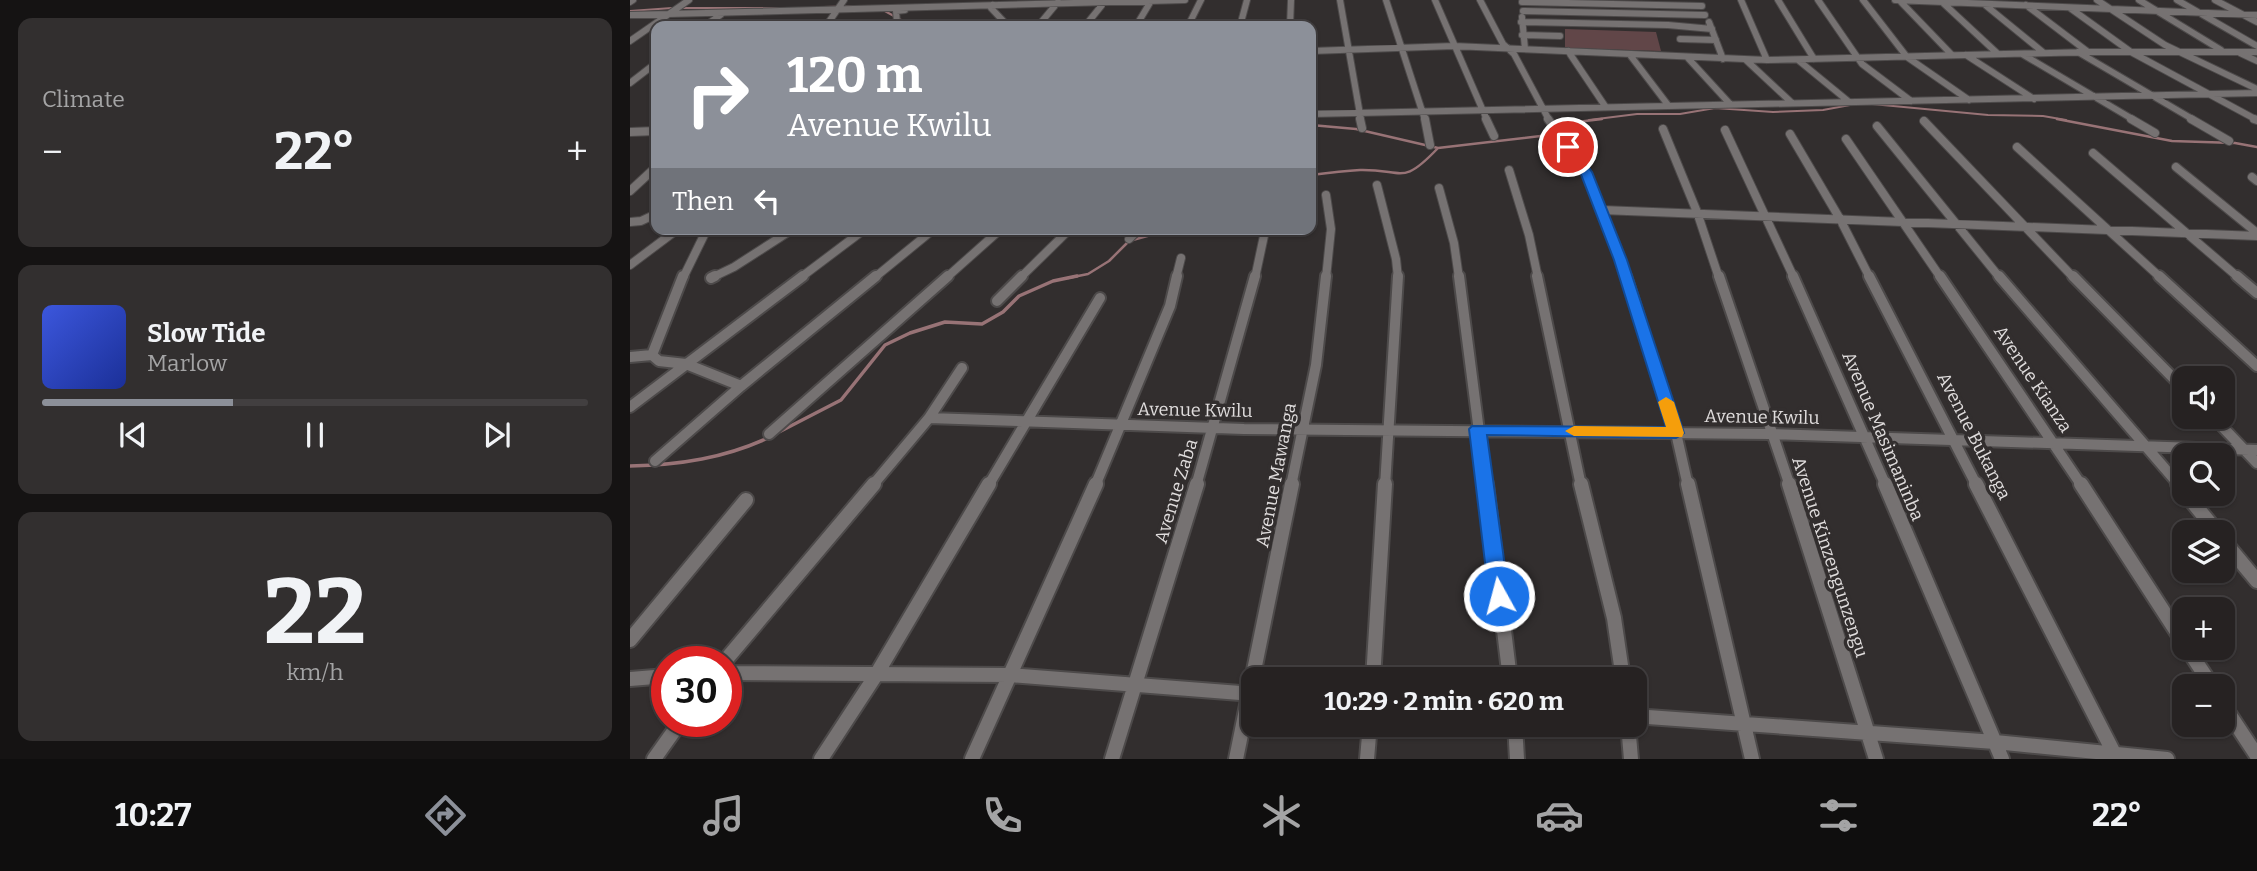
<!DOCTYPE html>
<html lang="en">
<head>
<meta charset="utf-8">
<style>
	:root { --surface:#262222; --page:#322f2f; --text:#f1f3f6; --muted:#a4a4a5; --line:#423f40; --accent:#8c9099 }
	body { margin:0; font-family:Bitter,serif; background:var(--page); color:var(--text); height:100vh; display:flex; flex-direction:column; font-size:26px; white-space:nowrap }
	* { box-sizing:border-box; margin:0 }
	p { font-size:23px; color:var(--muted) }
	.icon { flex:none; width:38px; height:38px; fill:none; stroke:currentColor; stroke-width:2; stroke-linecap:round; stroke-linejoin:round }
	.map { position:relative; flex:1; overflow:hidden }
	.drawer { display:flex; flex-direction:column; gap:18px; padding:18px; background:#151313; width:630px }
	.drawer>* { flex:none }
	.top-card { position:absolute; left:21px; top:21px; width:665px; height:214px; border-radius:14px; box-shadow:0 2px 5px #0004,0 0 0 2px var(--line); background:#8c9099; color:#fff; overflow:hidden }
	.fabs { position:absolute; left:1542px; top:366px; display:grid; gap:14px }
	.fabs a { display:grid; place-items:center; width:63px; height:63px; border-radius:14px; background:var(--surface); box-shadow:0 2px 5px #0004,0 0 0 2px var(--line); font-size:35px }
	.speed { position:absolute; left:21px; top:646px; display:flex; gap:14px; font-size:35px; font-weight:700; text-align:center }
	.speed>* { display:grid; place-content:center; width:91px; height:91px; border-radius:50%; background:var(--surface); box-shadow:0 2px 5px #0004,0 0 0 2px var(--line); line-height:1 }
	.speed .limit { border:10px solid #d22; background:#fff; color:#111 }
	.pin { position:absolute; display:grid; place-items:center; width:60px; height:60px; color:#fff; margin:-30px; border:4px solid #fff; border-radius:50%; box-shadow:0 2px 7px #0007 }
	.me { position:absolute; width:77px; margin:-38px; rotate:353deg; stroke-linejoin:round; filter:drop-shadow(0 0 5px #0008) }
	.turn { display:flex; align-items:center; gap:24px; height:147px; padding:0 21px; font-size:32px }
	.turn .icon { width:91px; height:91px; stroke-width:2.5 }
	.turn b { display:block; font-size:49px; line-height:60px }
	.then { display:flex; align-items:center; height:66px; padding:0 21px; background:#0003; gap:14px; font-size:26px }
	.big { font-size:52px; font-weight:700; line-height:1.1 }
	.drawer .widget { flex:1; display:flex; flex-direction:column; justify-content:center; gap:10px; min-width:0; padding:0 24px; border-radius:14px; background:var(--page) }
	.drawer .dial { align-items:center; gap:0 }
	.dial b { font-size:91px; line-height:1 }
	.song { display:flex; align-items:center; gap:21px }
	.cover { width:84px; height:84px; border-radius:10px; background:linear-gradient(135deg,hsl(230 70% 55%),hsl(230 70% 35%)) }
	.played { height:7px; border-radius:4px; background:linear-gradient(90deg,var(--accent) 35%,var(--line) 35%) }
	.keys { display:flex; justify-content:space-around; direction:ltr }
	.heat { display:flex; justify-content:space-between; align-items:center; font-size:38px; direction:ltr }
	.trip { position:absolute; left:611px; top:667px; width:406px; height:70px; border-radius:14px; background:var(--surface); box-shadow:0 2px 5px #0004,0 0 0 2px var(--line); font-weight:700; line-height:70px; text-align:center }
	.dock { display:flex; height:112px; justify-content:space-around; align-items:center; background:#0f0e0e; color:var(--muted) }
	.dock .icon { width:49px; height:49px }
	.dock .on { color:var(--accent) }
	.dock b { font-size:32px; color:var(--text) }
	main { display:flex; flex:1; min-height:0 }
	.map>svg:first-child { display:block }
</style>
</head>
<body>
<main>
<section class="drawer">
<div class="widget"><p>Climate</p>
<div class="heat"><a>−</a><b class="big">22°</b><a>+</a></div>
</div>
<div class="widget">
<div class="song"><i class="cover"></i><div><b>Slow Tide</b><p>Marlow</p></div></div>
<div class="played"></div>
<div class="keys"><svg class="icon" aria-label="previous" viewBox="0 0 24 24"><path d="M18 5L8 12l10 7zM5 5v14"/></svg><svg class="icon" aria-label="pause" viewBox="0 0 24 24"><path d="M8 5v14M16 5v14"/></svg><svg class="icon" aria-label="next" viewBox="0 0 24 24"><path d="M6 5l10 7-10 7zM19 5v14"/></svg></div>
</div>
<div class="widget dial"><b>22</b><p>km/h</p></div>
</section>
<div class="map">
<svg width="1627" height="759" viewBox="0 0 1627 759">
	<rect width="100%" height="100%" fill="#322e2e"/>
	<path fill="#614648" d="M 935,29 L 1026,32 L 1031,51 L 935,48 Z"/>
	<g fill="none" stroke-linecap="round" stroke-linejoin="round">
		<path stroke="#987376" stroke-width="2" d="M 194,7 L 232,6
			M 253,10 L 282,26
			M 0,11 L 42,8 L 152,8
			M 1242,104 L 1358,115 L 1413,116 L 1436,120
			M 959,120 L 1007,114 L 1050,114 L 1085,108 L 1143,112 L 1193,110 L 1220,105"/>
		<path stroke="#987376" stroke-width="2.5" d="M 1427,119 L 1542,141 L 1605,143 L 1627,147
			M 681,125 L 726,129 L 808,148 L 919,135 L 947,122 L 972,119
			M 681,175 C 697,173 714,171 730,170 C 774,169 771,187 808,148
			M 438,278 L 458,274 L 479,261 L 499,241 L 543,229"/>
		<path stroke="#987376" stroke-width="3.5" d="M 147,433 L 211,400 L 255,345 L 280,333 L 315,322 L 352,324 L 373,312 L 389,296 L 423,281 L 447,276
			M 0,466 C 50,465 95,458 140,437"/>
		<defs>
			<path id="street-far3" d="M 710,0 L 731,120
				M 756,0 L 795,120
				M 805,0 L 857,120
				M 850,0 L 873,44 L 884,54 L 919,120
				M 1111,0 L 1137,60
				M 1148,0 L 1184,59
				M 1188,0 L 1232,64 L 1281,101
				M 1233,0 L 1277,57 L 1339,100
				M 1265,0 L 1627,15
				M 1269,0 L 1322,55
				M 1467,0 L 1535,45 L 1627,89
				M 1509,0 L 1591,50
				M 1547,0 L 1627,46
				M 1585,0 L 1627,22
				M 1311,1 L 1368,54
				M 0,2 L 3,0
				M 892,2 L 1072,6
				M 1354,4 L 1414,53
				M 363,5 L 361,8 L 378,26
				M 1396,5 L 1458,52
				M 1440,8 L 1501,52 L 1627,120
				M 893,11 L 1075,15
				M 0,15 L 555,0
				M 892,17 L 895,49
				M 891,22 L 1038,25 L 1082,29
				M 1079,22 L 1093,59
				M 75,26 L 93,13
				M 196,26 L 214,0
				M 271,26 L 267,22 L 266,11 L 275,10
				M 408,26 L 428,2
				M 455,26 L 476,0
				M 506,26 L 521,1
				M 558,26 L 571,0
				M 610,26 L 617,0
				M 660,26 L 661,0
				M 892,35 L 930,36
				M 1050,39 L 1086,40
				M 0,41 L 59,0
				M 681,51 L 824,46 L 1137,60 L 1458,52 L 1627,52
				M 938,51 L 975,106
				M 1448,52 L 1564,120
				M 1610,53 L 1627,61
				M 1392,54 L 1504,120
				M 1000,55 L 1038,105
				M 1336,55 L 1404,99
				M 1057,57 L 1100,104
				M 1116,60 L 1162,103
				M 1168,60 L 1218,101
				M 0,83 L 26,63
				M 681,114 L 1627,93"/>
			<path id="street-far2" d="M 730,119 L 732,128
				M 795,119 L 800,145
				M 856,119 L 864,136
				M 918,119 L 956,172 L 997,278
				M 1501,119 L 1525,133
				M 1561,119 L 1599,141
				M 1624,119 L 1627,120
				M 1294,121 L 1444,278
				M 1247,126 L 1370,278
				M 1033,129 L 1067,212 L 1089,278
				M 1095,130 L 1164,278
				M 0,132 L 26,131
				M 1160,134 L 1210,219 L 1240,278
				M 1216,139 L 1311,278
				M 1387,147 L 1531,278
				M 1463,153 L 1609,278
				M 1546,167 L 1627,233
				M 879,170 L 899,235 L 908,278
				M 1622,177 L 1627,181
				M 747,185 L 766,259 L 768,278
				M 809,188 L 824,243 L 829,278
				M 0,191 L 26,167
				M 972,210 L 1627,236
				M 0,222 L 11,221 L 26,214
				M 499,239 L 509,229
				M 0,265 L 48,229
				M 53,278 L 77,229
				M 81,278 L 104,267 L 163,229
				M 170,278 L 235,229
				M 244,278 L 304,229
				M 316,278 L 371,229
				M 390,278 L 440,229
				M 546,278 L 551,258
				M 625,278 L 635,231
				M 696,278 L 701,229 L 696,195"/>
			<path id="street-far1" d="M 53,276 L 22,355 L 29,361 L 56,364 L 111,386
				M 829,276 L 856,486
				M 907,276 L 951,486
				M 996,276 L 1046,433 L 1058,486
				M 1089,276 L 1160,486
				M 1163,276 L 1256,486
				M 1239,276 L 1347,486
				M 1310,276 L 1452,486
				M 1369,276 L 1550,486
				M 1443,276 L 1554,389
				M 1529,276 L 1627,366
				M 1607,276 L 1627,293
				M 81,278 L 85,276
				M 367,301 L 392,276
				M 0,357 L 22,355
				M 0,407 L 173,276
				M 1582,416 L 1627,463
				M 299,418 L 614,429 L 1140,434 L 1627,450
				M 139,434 L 318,276
				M 25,461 L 111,386 L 246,276
				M 242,486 L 299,418 L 332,368
				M 358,486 L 470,298
				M 465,486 L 540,306 L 547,276
				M 566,486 L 625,276
				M 661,486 L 686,365 L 696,276
				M 755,486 L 768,276"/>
			<path id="street" d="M 856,484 L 880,679
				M 951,484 L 984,618 L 993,679
				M 1058,484 L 1122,759
				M 1159,484 L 1246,759
				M 1255,484 L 1372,759
				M 1346,484 L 1487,759
				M 1451,484 L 1554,643
				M 1548,484 L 1554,491
				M 1556,494 L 1587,532
				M 1592,539 L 1627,581
				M 0,640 L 116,500
				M 1557,648 L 1582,686
				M 94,662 L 244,484
				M 96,673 L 379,675 L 623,694
				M 0,679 L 37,676
				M 743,679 L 755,484
				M 1592,703 L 1627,756
				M 1004,716 L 1365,742 L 1537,759
				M 885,724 L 887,759
				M 998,724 L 1001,759
				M 24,759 L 51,721
				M 191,759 L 246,675 L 359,484
				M 342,759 L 466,484
				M 482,759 L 567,484
				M 606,759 L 662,484
				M 737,759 L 740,724"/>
		</defs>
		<use href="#street-far3" stroke="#4d4a4a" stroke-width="8"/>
		<use href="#street-far2" stroke="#4d4a4a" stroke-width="10"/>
		<use href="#street-far1" stroke="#4d4a4a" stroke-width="14"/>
		<use href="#street" stroke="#4d4a4a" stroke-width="18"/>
		<use href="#street-far3" stroke="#767272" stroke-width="6"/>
		<use href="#street-far2" stroke="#767272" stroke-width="8"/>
		<use href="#street-far1" stroke="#767272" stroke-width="10"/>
		<use href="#street" stroke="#767272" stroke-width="14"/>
	</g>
	<path fill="#1a73e8" stroke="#114b97" stroke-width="2" d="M 934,145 L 942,145 L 962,172 L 997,260 L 1054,433 L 1046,438 L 857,435 L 879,596 L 876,601 L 869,604 L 862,601 L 859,596 L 839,429 L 842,426 L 1036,427 L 984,260 L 950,172 L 933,147 Z"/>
	<path fill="#f59e0b" d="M 1036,397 L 1044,402 L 1054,433 L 1052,437 L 944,436 L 935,431 L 944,426 L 1036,427 L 1028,402 Z"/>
	<g text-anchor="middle" stroke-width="7" stroke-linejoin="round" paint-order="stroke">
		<g font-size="18" fill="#e0dddd" stroke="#322e2e">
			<text transform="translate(1403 379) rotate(56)" y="6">Avenue Kianza</text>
			<text transform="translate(565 410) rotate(1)" y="6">Avenue Kwilu</text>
			<text transform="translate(1132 417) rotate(1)" y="6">Avenue Kwilu</text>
			<text transform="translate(1253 436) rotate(67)" y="6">Avenue Masimaninba</text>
			<text transform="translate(1344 436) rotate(63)" y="6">Avenue Bukanga</text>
			<text transform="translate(646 475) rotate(-79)" y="6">Avenue Mawanga</text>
			<text transform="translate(546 491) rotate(-73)" y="6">Avenue Zaba</text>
			<text transform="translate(1200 557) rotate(72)" y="6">Avenue Kinzengunzengu</text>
		</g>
	</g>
</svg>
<div class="fabs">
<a><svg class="icon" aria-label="sound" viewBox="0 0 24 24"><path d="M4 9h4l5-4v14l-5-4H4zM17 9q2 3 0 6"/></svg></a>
<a><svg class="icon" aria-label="search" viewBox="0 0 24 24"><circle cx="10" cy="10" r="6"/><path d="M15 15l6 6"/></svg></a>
<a><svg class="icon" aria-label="layers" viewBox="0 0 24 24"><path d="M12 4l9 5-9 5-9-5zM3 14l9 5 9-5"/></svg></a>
<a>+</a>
<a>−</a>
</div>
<div class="speed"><div class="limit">30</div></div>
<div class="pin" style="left:938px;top:147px;background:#d93025"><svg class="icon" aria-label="arrive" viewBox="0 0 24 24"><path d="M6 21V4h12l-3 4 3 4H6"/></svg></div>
<svg class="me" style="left:869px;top:596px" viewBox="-20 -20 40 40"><circle r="17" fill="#1a73e8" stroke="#fff" stroke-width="3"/><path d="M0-11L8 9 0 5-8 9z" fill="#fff"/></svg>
<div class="trip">10:29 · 2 min · 620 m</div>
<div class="top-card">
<div class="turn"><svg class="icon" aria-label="right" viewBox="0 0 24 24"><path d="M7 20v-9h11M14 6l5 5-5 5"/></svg><div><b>120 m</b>Avenue Kwilu</div></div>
<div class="then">Then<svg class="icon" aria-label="left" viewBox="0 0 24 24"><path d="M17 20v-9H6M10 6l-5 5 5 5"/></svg></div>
</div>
</div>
</main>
<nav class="dock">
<b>10:27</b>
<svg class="icon on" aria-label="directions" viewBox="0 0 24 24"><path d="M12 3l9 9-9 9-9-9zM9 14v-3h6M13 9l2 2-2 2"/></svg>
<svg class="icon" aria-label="music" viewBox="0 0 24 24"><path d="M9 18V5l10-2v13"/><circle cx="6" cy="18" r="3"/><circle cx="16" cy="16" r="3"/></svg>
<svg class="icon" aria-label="phone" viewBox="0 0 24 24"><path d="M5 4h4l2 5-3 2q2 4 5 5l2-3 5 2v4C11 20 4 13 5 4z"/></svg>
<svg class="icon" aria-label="climate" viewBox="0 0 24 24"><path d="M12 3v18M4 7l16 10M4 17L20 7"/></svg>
<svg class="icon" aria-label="car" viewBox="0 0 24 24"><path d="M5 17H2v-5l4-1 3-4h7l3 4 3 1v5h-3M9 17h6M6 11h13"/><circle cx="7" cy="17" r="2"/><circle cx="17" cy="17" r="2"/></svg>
<svg class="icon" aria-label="filters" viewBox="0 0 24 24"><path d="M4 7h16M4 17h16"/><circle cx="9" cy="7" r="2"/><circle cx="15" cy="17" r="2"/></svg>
<b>22°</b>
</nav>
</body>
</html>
